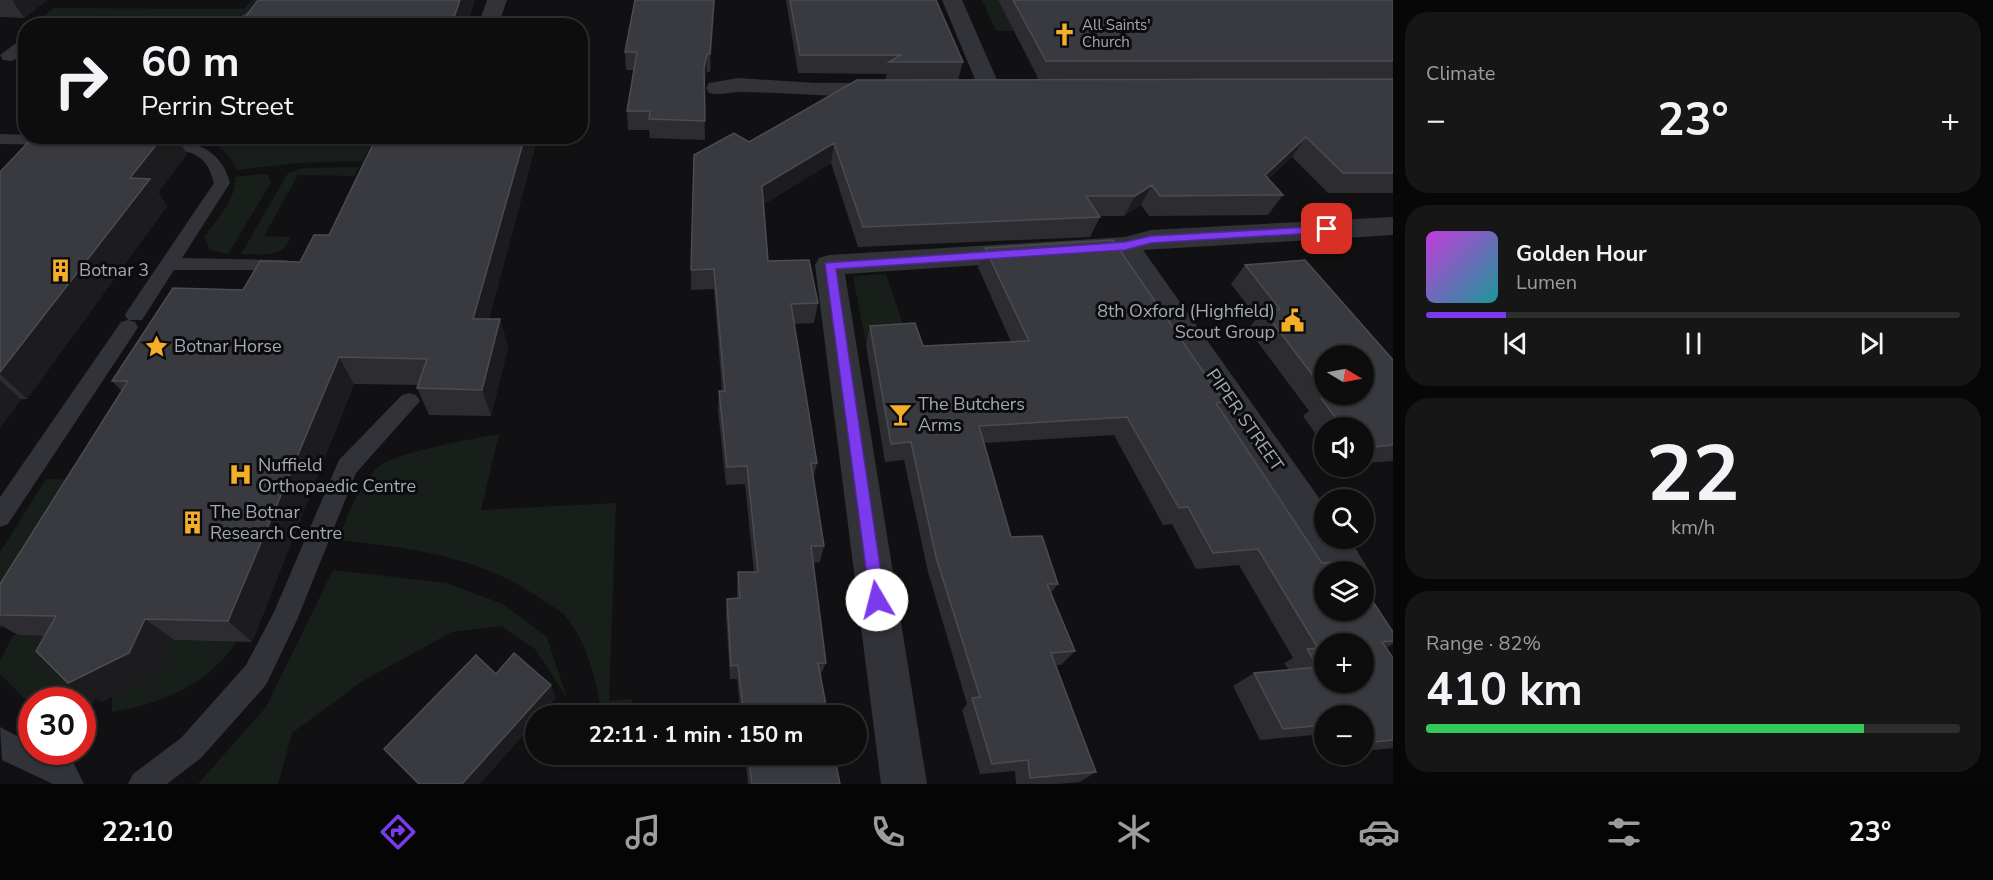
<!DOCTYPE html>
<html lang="en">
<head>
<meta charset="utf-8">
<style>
	:root { --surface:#0d0d0e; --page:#161617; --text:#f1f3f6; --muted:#9a9c9e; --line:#2d2d2e; --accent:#7c3aed }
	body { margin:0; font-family:"Nunito Sans",sans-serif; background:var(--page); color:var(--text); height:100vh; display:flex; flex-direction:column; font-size:22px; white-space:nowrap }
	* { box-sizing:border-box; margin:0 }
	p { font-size:20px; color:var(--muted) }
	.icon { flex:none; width:33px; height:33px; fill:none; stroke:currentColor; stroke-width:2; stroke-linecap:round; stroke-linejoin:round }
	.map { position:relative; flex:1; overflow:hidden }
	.side { display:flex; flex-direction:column; gap:12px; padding:12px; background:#070708; width:600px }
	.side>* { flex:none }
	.guide { position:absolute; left:18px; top:18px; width:570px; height:126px; border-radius:24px; box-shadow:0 2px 4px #0004,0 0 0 2px var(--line); background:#0d0d0e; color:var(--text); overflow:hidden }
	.needle { width:39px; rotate:100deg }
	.tools { position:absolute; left:1314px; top:345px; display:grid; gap:12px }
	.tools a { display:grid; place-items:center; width:60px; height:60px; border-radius:50%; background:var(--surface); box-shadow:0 2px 4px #0004,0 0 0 2px var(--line); font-size:30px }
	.speed { position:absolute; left:18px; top:687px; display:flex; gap:12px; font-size:30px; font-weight:700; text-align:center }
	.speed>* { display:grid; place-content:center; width:78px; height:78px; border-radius:50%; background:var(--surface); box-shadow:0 2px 4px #0004,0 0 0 2px var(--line); line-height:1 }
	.speed .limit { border:9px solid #d22; background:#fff; color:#111 }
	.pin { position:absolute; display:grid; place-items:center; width:51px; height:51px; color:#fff; margin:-26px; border-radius:12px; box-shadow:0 3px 9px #0006 }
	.me { position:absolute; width:66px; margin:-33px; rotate:352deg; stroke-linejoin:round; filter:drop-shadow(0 0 4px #0008) }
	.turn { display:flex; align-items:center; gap:21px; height:126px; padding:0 24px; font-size:27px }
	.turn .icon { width:78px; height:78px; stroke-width:2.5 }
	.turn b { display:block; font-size:42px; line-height:51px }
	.big { font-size:45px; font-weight:700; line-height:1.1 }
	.side .card { flex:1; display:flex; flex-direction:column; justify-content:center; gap:9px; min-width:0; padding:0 21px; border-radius:24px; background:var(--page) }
	.side .dial { align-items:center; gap:0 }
	.dial b { font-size:78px; line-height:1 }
	.song { display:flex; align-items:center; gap:18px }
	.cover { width:72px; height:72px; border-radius:9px; background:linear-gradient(135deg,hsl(290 70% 55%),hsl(180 70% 35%)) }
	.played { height:6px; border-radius:3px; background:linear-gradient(90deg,var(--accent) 15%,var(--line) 15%) }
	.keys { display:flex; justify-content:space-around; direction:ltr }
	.heat { display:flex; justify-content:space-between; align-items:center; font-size:33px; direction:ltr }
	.charge { height:9px; border-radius:4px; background:linear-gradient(90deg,#34c759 82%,var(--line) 0) }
	.trip { position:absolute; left:525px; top:705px; width:342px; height:60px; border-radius:30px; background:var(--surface); box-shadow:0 2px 4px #0004,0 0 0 2px var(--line); font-weight:700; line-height:60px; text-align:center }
	.tabs { display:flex; height:96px; justify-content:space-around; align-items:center; background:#050506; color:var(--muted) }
	.tabs .icon { width:42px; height:42px }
	.tabs .selected { color:var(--accent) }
	.tabs b { font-size:27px; color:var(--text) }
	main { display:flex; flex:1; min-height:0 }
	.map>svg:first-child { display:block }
</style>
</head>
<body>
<main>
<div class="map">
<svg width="1393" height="784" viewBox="0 0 1393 784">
	<rect width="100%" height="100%" fill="#111113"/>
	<path fill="#181e19" d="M 252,0 L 269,0 L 221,25 L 118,26 L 120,23 L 37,21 L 53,8 L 244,9 Z
		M 982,0 L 998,0 L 1014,31 L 996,31 Z
		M 291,136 L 298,142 L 371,144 L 363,161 L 298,163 L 237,170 C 224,144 215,144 188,137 Z
		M 359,167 L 354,176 L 298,175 L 264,236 L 290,237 C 285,259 259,254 241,254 L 288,173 L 302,168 Z
		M 261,174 L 268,175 L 271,183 L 228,254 L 210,250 L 204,237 C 216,220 237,200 235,177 Z
		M 886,274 L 909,342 L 866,344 L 853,276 Z
		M 499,434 L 481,510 L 616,503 L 609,701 L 632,699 L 633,715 L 602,715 C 596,681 589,646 567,618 C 561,610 549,605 541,599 C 481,556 410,548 338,540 C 348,514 358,486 378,467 C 394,453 475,438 499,434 Z
		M 46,479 L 93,480 L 0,630 L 0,552 Z
		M 333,570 L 446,583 L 503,604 L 547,637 L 567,698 L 535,649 L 501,626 L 452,632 L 361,682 L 292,733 L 278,784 L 198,784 L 266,707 Z
		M 13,635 L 89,637 L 96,696 L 91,707 L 83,709 L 82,700 L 26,700 L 0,674 L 0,661 Z
		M 174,640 L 237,641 C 211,683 159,705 112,712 L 112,696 Z"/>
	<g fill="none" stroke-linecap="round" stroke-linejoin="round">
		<path fill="#323338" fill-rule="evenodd" d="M 0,134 L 64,136 L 67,140 L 59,145 L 0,144 Z
			M 154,137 C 188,139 221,146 230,183 L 182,258 L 286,260 L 292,262 L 295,266 L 292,270 L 174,270 L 142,320 L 128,320 L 125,315 L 128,310 L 214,183 C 205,144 179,153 149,145 L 146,142 Z
			M 128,320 L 135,322 L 138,327 L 135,332 L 8,524 L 0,527 L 0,497 L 121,322 Z
			M 409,393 L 416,395 L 420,401 L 356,473 L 297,620 L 266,685 L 201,758 L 167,784 L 128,784 L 133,774 L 181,738 L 246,665 L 274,612 L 339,460 L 402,395 Z
			M 0,727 L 32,744 L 32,752 L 50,752 L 73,762 L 84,784 L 53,784 L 2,760 Z"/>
		<path fill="#323338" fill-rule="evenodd" d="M 266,0 L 290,0 L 250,26 L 225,26 Z
			M 487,0 L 507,0 L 498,26 L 478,26 Z
			M 942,0 L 962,0 L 1001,89 L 998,94 L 982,94 L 979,89 Z
			M 26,39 L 26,55 L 11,61 L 3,60 L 0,55 L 19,41 Z
			M 738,78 L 816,83 L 884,83 L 892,85 L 895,90 L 892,95 L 884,97 C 836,97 789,93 741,92 C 730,92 720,96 709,93 L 706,88 L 709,83 Z
			M 1393,217 L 1393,235 L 1143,250 L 1324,505 L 1324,538 L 1349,538 L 1370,572 L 1364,585 L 1364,572 L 1328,572 L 1117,256 L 845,274 L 927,784 L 881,784 L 815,265 L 819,258 L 829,255 L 1125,237 L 1151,230 Z"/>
	</g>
	<path fill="#2d2d31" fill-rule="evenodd" d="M 0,0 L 47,0 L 24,18 L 0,17 Z
		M 715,0 L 710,72 L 707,72 L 704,85 L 705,140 L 650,138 L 649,130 L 628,130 L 627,111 L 634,70 L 626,70 L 625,52 Z
		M 786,0 L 936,0 L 963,62 L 958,80 L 1039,80 L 998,0 L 1393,0 L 1393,193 L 1328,193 L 1292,157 L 1268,179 L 1283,195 L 1268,215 L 1149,216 L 1141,205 L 1124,216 L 1100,216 L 1100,217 L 1090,237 L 858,247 L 831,163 L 764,204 L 768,261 L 818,303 L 814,323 L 794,324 L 817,463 L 813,480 L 824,546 L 820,562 L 813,563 L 826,663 L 820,676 L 828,716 L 741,716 L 737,679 L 730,679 L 726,614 L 727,599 L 737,598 L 737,588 L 738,572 L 754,572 L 745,484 L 726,485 L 718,410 L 719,391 L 722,391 L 714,289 L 691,290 L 691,270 L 749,142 L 885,80 L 887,74 L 798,73 Z
		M 163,136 L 200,136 L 196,142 L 176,137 L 187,154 L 158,192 L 167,206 L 27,399 L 21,399 L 0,428 L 0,172 Z
		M 377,136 L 538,136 L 489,319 L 500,319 L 508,347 L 491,416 L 429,415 L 417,388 L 418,385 L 354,384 L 252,642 L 174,640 L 159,672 L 102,702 L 45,636 L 18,635 L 0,625 L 0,584 L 122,391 L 112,381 L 243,290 L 300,262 L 329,235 Z
		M 985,248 L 1224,402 L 1219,408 L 1322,563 L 1393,632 L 1393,644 L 1386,648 L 1393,658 L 1393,748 L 1364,751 L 1364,716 L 1324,716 L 1324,734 L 1260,740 L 1233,686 L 1254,673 L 1289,670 L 1284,663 L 1293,658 L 1239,565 L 1196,569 L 1172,524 L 1163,525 L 1114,435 L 984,443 L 1011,537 L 1058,584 L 1051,593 L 1075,651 L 1061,665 L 1055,665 L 1096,772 L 1080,782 L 1057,784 L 1016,784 L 1015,771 L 980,774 L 962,710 L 967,704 L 928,572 L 904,460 L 885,462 L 866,345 L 870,326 L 923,346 L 1011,342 L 978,267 Z
		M 1245,265 L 1393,360 L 1393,461 L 1364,463 L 1364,428 L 1324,428 L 1324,446 L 1303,416 L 1309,411 L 1248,329 L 1257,318 L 1231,284 ZM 1324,356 L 1364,394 L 1324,394 Z
		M 745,754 L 834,754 L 840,784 L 748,784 Z"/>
	<path fill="#1c1c1f" d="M 12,0 L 47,0 L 24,18 Z
		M 460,0 L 475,0 L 467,26 L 451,26 Z
		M 714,0 L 715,0 L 710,72 L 710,54 Z
		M 707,54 L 707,72 L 704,87 L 704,68 Z
		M 163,136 L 176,136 L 187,154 L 158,192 L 167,206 L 27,399 L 0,374 L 0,372 L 130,178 Z
		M 193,136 L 200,136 L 196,142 Z
		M 525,136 L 538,136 L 482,346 L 473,319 Z
		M 1306,137 L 1292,157 L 1251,195 L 1265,175 Z
		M 834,143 L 831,163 L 761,206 L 762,186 Z
		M 1152,185 L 1141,205 L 1124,216 L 1135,196 Z
		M 500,319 L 508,347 L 491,416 L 482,390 Z
		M 339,357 L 354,384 L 252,642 L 228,621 Z
		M 0,380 L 21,399 L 0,428 Z
		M 145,619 L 174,640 L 159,672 L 102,702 L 68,683 Z
		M 551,685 L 556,698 L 541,716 L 536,716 L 536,721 L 480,784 L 462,784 Z"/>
	<path fill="#393a3f" stroke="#4a4c51" stroke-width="1.5" fill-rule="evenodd" d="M 258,0 L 460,0 L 451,26 L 239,26 Z
		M 635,0 L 714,0 L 710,54 L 707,54 L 704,68 L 705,121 L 649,119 L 650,111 L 627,111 L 637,52 L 625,52 Z
		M 790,0 L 936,0 L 963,62 L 889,62 L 901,55 L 800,55 Z
		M 1013,0 L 1393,0 L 1393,61 L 1046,61 Z
		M 1393,79 L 1393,173 L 1343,173 L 1306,137 L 1265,175 L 1283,195 L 1160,196 L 1152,185 L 1135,196 L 1086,196 L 1100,217 L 863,227 L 834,143 L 762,186 L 768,261 L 809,260 L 818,303 L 791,304 L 817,463 L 811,463 L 824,546 L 811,546 L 826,663 L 818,663 L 828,716 L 744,716 L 738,665 L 731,666 L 727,599 L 740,598 L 738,572 L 758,572 L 747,466 L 727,467 L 719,391 L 725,391 L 714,269 L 691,270 L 694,155 L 734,133 L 749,142 L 857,80 Z
		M 34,136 L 163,136 L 130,178 L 150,179 L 0,372 L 0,172 Z
		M 377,136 L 525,136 L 473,319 L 500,319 L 482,390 L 417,388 L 427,359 L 339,357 L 228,621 L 145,619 L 129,653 L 68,683 L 36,651 L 56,616 L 0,615 L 0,584 L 128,381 L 112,381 L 173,288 L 243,290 L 260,261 L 300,262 L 314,235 L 329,235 Z
		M 1113,240 L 1224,402 L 1216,403 L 1322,563 L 1345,561 L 1352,572 L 1324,572 L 1324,610 L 1364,610 L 1364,588 L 1393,632 L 1393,641 L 1382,642 L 1393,658 L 1393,740 L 1365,743 L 1364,740 L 1364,716 L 1324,716 L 1324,725 L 1283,729 L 1254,673 L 1318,667 L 1307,649 L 1318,648 L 1258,549 L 1213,553 L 1188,507 L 1179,508 L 1127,417 L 979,426 L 1011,537 L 1042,536 L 1058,584 L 1047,584 L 1075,651 L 1051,653 L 1096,772 L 1030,778 L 1028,760 L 992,764 L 972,698 L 980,697 L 936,557 L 911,442 L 891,444 L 870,326 L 915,323 L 923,346 L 1029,341 L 985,248 ZM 1324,644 L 1364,644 L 1364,682 L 1324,682 Z
		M 1305,260 L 1393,360 L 1393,445 L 1364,448 L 1364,428 L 1343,428 L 1321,398 L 1330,398 L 1328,394 L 1364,394 L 1364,356 L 1324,356 L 1324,390 L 1263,310 L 1280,309 L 1245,265 Z
		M 514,653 L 551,685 L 462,784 L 419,784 L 384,749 L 476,655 L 496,674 Z
		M 748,754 L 834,754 L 840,784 L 752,784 Z"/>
	<path fill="#7c3aed" stroke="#51269a" stroke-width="1.5" d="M 1327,226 L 1331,227 L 1331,232 L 1151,243 L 1125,250 L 836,269 L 885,600 L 883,606 L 877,608 L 871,606 L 825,263 L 1125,242 L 1151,236 Z"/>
	<defs>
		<symbol id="church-bare" viewBox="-9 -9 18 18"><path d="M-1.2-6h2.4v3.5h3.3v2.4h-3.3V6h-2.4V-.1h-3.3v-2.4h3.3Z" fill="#f4ae28" stroke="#0c0c0e" stroke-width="2.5" paint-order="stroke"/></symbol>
		<symbol id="building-bare" viewBox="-9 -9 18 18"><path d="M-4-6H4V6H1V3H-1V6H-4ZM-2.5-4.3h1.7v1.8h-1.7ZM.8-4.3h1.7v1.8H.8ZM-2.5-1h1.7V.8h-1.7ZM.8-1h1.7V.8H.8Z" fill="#f4ae28" stroke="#0c0c0e" stroke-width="2.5" paint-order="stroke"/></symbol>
		<symbol id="civic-bare" viewBox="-9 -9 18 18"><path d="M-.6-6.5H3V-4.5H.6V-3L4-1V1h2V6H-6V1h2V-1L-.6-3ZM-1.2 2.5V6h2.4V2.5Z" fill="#f4ae28" stroke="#0c0c0e" stroke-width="2.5" paint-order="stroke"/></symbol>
		<symbol id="sight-bare" viewBox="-9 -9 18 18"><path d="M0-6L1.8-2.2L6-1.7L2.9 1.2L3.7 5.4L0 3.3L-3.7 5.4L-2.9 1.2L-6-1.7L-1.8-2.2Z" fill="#f4ae28" stroke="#0c0c0e" stroke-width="2.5" paint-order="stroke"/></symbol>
		<symbol id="bar-bare" viewBox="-9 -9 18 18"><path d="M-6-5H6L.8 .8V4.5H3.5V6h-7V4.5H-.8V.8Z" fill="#f4ae28" stroke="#0c0c0e" stroke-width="2.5" paint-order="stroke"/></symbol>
		<symbol id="hospital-bare" viewBox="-9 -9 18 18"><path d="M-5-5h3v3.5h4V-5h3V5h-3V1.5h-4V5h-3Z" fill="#f4ae28" stroke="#0c0c0e" stroke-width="2.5" paint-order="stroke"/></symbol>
	</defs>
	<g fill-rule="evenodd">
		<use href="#church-bare" x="1048" y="18" width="33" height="33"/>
		<use href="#building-bare" x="44" y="254" width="33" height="33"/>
		<use href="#civic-bare" x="1276" y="304" width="33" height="33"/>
		<use href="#sight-bare" x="140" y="330" width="33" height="33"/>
		<use href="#bar-bare" x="884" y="398" width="33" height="33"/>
		<use href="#hospital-bare" x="224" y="458" width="33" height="33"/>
		<use href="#building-bare" x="176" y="506" width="33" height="33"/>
	</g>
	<g text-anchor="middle" stroke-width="6" stroke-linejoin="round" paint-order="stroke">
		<g font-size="15" fill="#a2a8b4" stroke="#0c0c0e" text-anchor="start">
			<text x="1082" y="30">All Saints'<tspan x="1082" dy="17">Church</tspan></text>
		</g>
		<g font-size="18" fill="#a2a8b4" stroke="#0c0c0e" text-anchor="start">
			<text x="79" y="276">Botnar 3</text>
			<text x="1275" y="317" text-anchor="end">8th Oxford (Highfield)<tspan x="1275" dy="21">Scout Group</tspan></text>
			<text x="174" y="352">Botnar Horse</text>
			<text x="918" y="410">The Butchers<tspan x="918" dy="21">Arms</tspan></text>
			<text x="258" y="471">Nuffield<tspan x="258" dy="21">Orthopaedic Centre</tspan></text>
			<text x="210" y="518">The Botnar<tspan x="210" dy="21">Research Centre</tspan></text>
		</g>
		<g font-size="18" fill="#a2a8b4" stroke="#0c0c0e">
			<text transform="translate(1245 420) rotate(55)" y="6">PIPER STREET</text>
		</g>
	</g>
</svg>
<div class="tools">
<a><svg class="needle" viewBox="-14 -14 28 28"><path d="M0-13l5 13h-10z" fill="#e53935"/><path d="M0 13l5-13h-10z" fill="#9a9c9e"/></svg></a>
<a><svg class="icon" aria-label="sound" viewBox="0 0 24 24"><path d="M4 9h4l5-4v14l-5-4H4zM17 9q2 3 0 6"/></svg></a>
<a><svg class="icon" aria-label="search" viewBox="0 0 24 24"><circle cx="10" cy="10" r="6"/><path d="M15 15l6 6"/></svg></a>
<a><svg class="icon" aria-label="layers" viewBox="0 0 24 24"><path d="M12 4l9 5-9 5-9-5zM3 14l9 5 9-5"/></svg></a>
<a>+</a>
<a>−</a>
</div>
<div class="speed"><div class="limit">30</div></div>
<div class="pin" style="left:1327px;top:229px;background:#d93025"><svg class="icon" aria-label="arrive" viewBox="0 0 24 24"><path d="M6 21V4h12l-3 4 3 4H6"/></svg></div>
<svg class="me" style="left:877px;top:600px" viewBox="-20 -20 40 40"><circle r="19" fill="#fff"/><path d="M0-13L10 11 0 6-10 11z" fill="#7c3aed"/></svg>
<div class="trip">22:11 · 1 min · 150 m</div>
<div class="guide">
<div class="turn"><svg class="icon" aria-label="right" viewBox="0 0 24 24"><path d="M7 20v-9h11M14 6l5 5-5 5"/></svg><div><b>60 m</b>Perrin Street</div></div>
</div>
</div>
<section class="side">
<div class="card"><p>Climate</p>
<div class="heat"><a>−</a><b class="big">23°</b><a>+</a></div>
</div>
<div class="card">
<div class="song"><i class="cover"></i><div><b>Golden Hour</b><p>Lumen</p></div></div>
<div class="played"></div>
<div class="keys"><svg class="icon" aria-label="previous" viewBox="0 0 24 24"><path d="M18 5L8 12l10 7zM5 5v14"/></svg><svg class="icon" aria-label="pause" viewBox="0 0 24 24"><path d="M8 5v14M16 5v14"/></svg><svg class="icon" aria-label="next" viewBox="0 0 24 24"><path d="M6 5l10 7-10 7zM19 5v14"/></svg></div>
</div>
<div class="card dial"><b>22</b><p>km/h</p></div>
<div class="card"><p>Range · 82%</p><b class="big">410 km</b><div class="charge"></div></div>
</section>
</main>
<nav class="tabs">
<b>22:10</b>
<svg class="icon selected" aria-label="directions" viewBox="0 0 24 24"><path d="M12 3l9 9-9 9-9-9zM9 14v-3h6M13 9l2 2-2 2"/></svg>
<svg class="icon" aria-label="music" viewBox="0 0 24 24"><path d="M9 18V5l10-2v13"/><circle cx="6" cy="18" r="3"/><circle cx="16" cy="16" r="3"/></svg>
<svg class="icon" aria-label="phone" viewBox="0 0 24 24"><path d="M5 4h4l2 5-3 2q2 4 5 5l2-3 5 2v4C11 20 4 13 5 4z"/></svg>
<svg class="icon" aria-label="climate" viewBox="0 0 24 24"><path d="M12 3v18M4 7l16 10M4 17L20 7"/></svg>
<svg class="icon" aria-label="car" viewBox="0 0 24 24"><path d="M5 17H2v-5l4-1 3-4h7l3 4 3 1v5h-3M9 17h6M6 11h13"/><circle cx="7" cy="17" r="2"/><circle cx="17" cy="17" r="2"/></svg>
<svg class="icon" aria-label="filters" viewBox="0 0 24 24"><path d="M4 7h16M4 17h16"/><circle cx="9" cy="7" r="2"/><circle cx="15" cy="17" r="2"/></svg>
<b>23°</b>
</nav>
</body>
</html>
